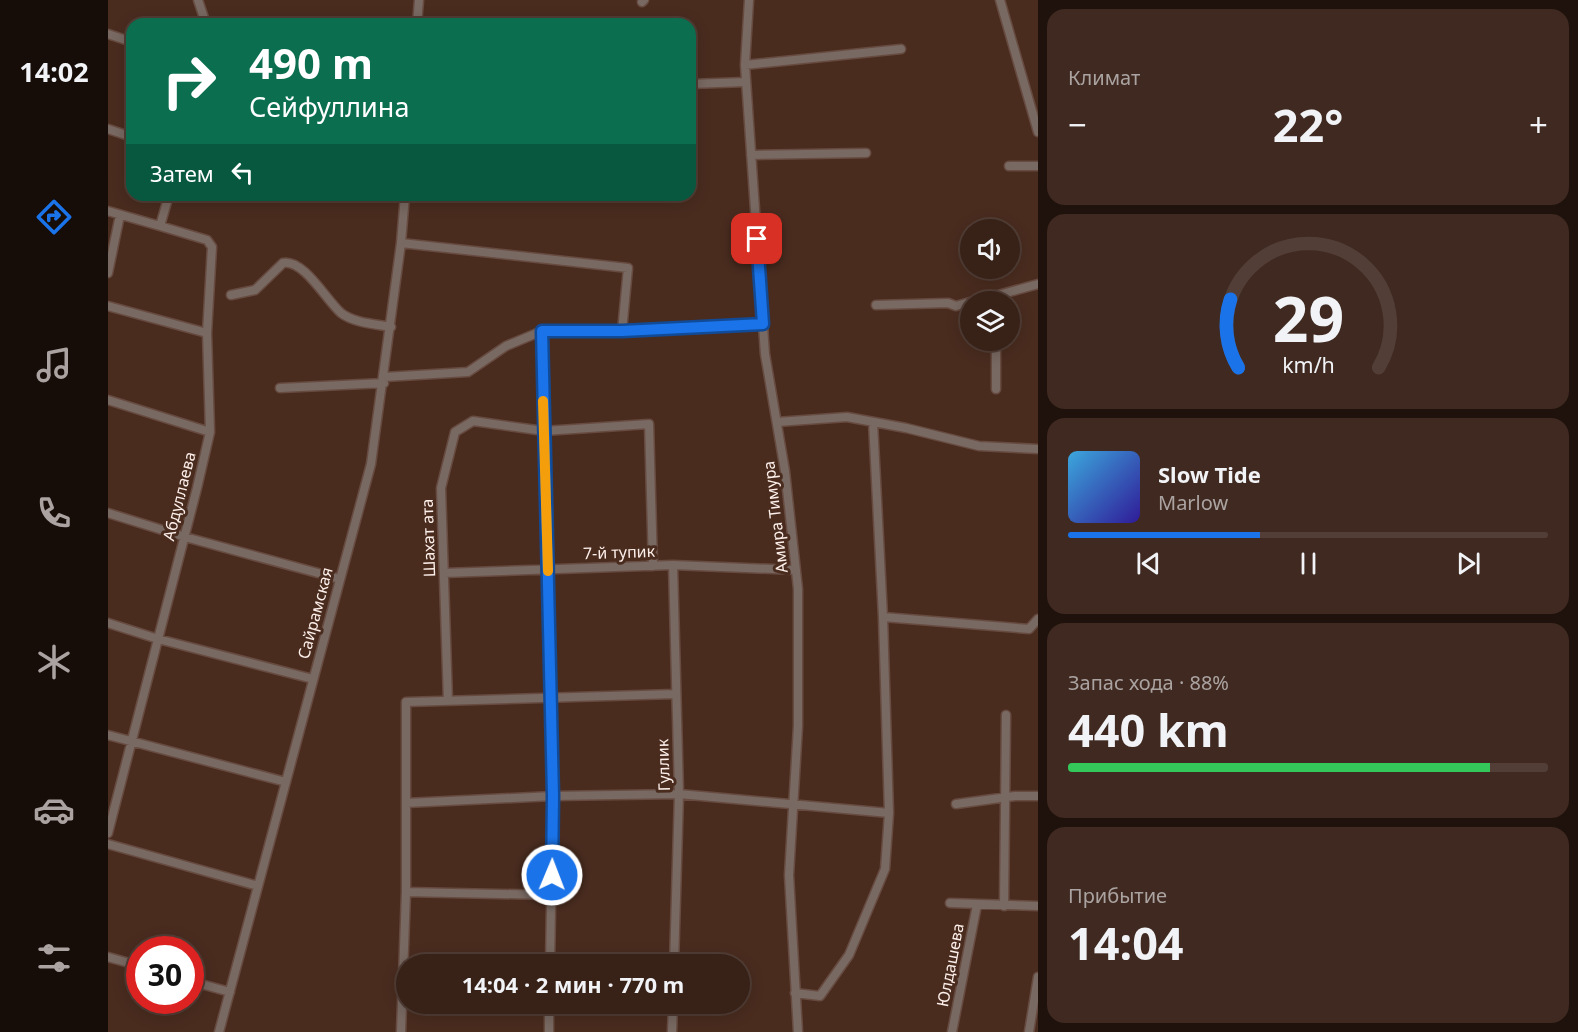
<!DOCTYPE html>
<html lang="ru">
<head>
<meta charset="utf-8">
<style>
	:root { --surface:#382117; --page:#3f2920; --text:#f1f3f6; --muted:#aba3a1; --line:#523e36; --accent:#1a73e8 }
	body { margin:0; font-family:"Noto Sans",sans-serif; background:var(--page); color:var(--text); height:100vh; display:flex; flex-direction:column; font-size:22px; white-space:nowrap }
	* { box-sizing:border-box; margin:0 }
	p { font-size:20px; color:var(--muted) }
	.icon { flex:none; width:33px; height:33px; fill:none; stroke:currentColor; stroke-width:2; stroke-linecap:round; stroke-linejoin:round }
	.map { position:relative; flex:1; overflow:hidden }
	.sheet { display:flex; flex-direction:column; gap:9px; padding:9px; background:#1f120d; width:540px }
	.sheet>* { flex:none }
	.top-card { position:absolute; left:18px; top:18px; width:570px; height:183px; border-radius:18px; box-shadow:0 3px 15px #0003,0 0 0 2px var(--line); background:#0b6e4f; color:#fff; overflow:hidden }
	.controls { position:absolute; left:852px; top:219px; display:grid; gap:12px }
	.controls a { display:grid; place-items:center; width:60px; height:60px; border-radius:50%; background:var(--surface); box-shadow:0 3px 15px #0003,0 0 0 2px var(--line); font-size:30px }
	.speed { position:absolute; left:18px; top:936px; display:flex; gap:12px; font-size:30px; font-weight:700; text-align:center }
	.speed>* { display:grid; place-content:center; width:78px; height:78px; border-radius:50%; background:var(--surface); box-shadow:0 3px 15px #0003,0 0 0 2px var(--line); line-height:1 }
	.speed .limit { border:9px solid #d22; background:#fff; color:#111 }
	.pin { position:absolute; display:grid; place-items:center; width:51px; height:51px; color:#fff; margin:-26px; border-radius:12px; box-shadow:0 3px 9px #0006 }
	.me { position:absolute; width:66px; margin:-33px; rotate:1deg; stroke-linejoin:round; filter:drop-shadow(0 0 4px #0008) }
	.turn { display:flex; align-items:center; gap:21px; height:126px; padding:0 24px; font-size:27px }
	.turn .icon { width:78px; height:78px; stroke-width:2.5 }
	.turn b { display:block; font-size:42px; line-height:51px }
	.then { display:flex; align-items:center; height:57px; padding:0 24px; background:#0003; gap:12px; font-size:22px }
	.big { font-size:45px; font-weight:700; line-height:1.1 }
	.sheet .tile { flex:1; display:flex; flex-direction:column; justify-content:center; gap:9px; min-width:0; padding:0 21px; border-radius:18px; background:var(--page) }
	.sheet .dial { align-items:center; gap:0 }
	.dial svg { height:156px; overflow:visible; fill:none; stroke:var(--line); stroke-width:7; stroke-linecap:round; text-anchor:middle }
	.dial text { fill:var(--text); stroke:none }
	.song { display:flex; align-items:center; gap:18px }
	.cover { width:72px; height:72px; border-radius:9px; background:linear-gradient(135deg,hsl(200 70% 55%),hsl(250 70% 35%)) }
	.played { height:6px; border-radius:3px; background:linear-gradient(90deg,var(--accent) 40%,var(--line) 40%) }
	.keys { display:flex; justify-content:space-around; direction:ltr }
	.heat { display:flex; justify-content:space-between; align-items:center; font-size:33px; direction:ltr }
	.charge { height:9px; border-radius:4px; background:linear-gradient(90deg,#34c759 88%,var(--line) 0) }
	.trip { position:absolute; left:288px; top:954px; width:354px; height:60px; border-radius:30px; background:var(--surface); box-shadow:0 3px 15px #0003,0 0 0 2px var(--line); font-weight:700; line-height:60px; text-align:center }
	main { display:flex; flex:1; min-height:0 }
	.menu { display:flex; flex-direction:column; width:108px; justify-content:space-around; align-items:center; background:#160d09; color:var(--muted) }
	.menu .icon { width:42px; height:42px }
	.menu .selected { color:var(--accent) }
	.menu b { font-size:27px; color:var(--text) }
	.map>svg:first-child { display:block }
</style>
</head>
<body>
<main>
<nav class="menu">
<b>14:02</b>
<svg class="icon selected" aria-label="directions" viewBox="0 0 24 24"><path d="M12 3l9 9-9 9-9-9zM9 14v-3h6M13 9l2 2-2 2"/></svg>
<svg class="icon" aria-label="music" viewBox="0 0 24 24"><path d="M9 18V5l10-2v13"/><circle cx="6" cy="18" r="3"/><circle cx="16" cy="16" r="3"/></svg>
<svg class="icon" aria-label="phone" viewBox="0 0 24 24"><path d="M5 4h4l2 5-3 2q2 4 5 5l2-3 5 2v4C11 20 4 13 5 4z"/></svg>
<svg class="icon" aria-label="climate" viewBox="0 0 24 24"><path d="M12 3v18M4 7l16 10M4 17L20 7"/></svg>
<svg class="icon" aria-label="car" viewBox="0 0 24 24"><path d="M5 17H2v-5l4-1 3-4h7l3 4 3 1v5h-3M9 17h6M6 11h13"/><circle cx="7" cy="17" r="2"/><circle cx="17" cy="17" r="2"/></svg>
<svg class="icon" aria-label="filters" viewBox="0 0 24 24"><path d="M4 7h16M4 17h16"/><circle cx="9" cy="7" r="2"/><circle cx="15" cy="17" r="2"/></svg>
</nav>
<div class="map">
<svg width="930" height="1032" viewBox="0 0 930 1032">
	<rect width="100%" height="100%" fill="#4a2c1f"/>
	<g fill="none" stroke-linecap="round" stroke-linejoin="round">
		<defs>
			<path id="minor" d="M 90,0 L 98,24
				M 641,0 L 637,65 L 657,354 L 677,471 L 690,589 L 690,726 L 681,875 L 690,1032
				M 892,0 L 930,132
				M 534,2 L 536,0
				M 309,24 L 311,0
				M 469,24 L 470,22
				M 0,34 L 24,42
				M 637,65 L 793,49
				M 582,84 L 638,82
				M 0,129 L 24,137
				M 643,155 L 758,153
				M 901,166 L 930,166
				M 472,195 L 483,197
				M 0,211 L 52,226
				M 293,243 L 520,268 L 514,331
				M 0,273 L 12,215
				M 123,295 L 147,290 L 175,263 C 196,259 218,300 233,313 C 246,323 267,324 283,327
				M 865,302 L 930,284
				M 768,305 L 840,303 L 848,306 L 862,302
				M 0,306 L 99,333
				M 434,331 L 445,796 L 442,964
				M 888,340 L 888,389
				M 276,377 L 360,372 L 398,346 L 434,331 L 514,331 L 655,324
				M 172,388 L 276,383
				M 0,400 L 102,432
				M 669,422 L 739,417 L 798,428 L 871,446 L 930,449
				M 0,513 L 77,537 L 232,579
				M 565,565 L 571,794 L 566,964
				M 336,573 L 565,565 L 688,570
				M 775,617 L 921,629 L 930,619
				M 0,623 L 50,639 L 205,679
				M 340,701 L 333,488 L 347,432 L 365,421 L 436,431 L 541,424 L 545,566
				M 0,735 L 178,782
				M 298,803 L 445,796 L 571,794 L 781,813
				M 848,804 L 907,796 L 930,796
				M 0,833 L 89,488 L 102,432 L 99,333 L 104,247 L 99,240 L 52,226 L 61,195
				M 0,844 L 150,886
				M 298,892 L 443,895
				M 842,903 L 930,906
				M 896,906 L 898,715
				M 0,957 L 32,966
				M 82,981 L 122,992
				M 687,993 L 712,996 L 741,955 L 777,869 L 781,813 L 775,617 L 765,422
				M 111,1032 L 263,464 L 293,243 L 297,195
				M 293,1032 L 298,892 L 298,702 L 567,694
				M 441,1032 L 441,1004
				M 564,1032 L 565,1004
				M 844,1032 L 869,905
				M 921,1032 L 930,977"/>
		</defs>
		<use href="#minor" stroke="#674b40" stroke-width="11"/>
		<use href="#minor" stroke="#786962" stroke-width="8"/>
	</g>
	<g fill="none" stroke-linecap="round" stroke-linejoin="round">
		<defs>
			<path id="route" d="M 444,875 L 445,796 L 434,331 L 514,331 L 655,324 L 649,239"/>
		</defs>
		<use href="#route" stroke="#114b97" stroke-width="15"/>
		<use href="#route" stroke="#1a73e8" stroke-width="10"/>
		<path stroke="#f59e0b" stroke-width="10" d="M 435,401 L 440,571"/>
	</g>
	<g text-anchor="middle" stroke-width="6" stroke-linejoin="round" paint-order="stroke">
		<g font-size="16" fill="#fdf0eb" stroke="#4a2c1f">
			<text transform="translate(71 496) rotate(-76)" y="6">Абдуллаева</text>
			<text transform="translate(667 517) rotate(-97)" y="6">Амира Тимура</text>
			<text transform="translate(320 538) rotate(-92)" y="6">Шахат ата</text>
			<text transform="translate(511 552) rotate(-2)" y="6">7-й тупик</text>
			<text transform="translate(207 613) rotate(-75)" y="6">Сайрамская</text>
			<text transform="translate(555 765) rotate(-92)" y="6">Гуллик</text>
			<text transform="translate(842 965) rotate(-79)" y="6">Юлдашева</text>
		</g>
	</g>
</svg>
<div class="controls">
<a><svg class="icon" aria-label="sound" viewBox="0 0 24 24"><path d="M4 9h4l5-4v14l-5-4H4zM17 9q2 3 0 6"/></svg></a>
<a><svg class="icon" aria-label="layers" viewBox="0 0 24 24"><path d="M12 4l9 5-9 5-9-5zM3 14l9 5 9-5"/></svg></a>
</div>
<div class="speed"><div class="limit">30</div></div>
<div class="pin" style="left:649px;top:239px;background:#d93025"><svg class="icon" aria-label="arrive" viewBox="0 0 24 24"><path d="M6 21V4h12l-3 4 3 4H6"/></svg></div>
<svg class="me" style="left:444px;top:875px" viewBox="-20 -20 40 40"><circle r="17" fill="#1a73e8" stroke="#fff" stroke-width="3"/><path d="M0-11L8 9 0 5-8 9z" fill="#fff"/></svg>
<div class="trip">14:04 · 2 мин · 770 m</div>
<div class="top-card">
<div class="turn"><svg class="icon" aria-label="right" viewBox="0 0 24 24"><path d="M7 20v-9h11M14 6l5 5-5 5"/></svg><div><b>490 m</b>Сейфуллина</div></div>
<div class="then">Затем<svg class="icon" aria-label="left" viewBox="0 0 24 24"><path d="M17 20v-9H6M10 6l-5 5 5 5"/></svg></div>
</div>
</div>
<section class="sheet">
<div class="tile"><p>Климат</p>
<div class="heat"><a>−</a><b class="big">22°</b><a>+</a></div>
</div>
<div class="tile dial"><svg viewBox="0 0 100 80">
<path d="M14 69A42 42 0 1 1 86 69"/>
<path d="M14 69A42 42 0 0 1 10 34" stroke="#1a73e8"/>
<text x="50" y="56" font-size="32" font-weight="700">29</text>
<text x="50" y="72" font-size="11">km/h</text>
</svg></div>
<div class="tile">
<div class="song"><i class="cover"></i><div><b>Slow Tide</b><p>Marlow</p></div></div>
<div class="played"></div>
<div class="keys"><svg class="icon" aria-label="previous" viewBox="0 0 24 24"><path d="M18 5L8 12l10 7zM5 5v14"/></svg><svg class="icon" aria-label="pause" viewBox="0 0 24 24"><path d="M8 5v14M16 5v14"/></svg><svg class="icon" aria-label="next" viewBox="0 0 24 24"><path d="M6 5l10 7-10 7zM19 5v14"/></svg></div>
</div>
<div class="tile"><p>Запас хода · 88%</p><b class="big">440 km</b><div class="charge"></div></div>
<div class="tile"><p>Прибытие</p><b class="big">14:04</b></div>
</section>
</main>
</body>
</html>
